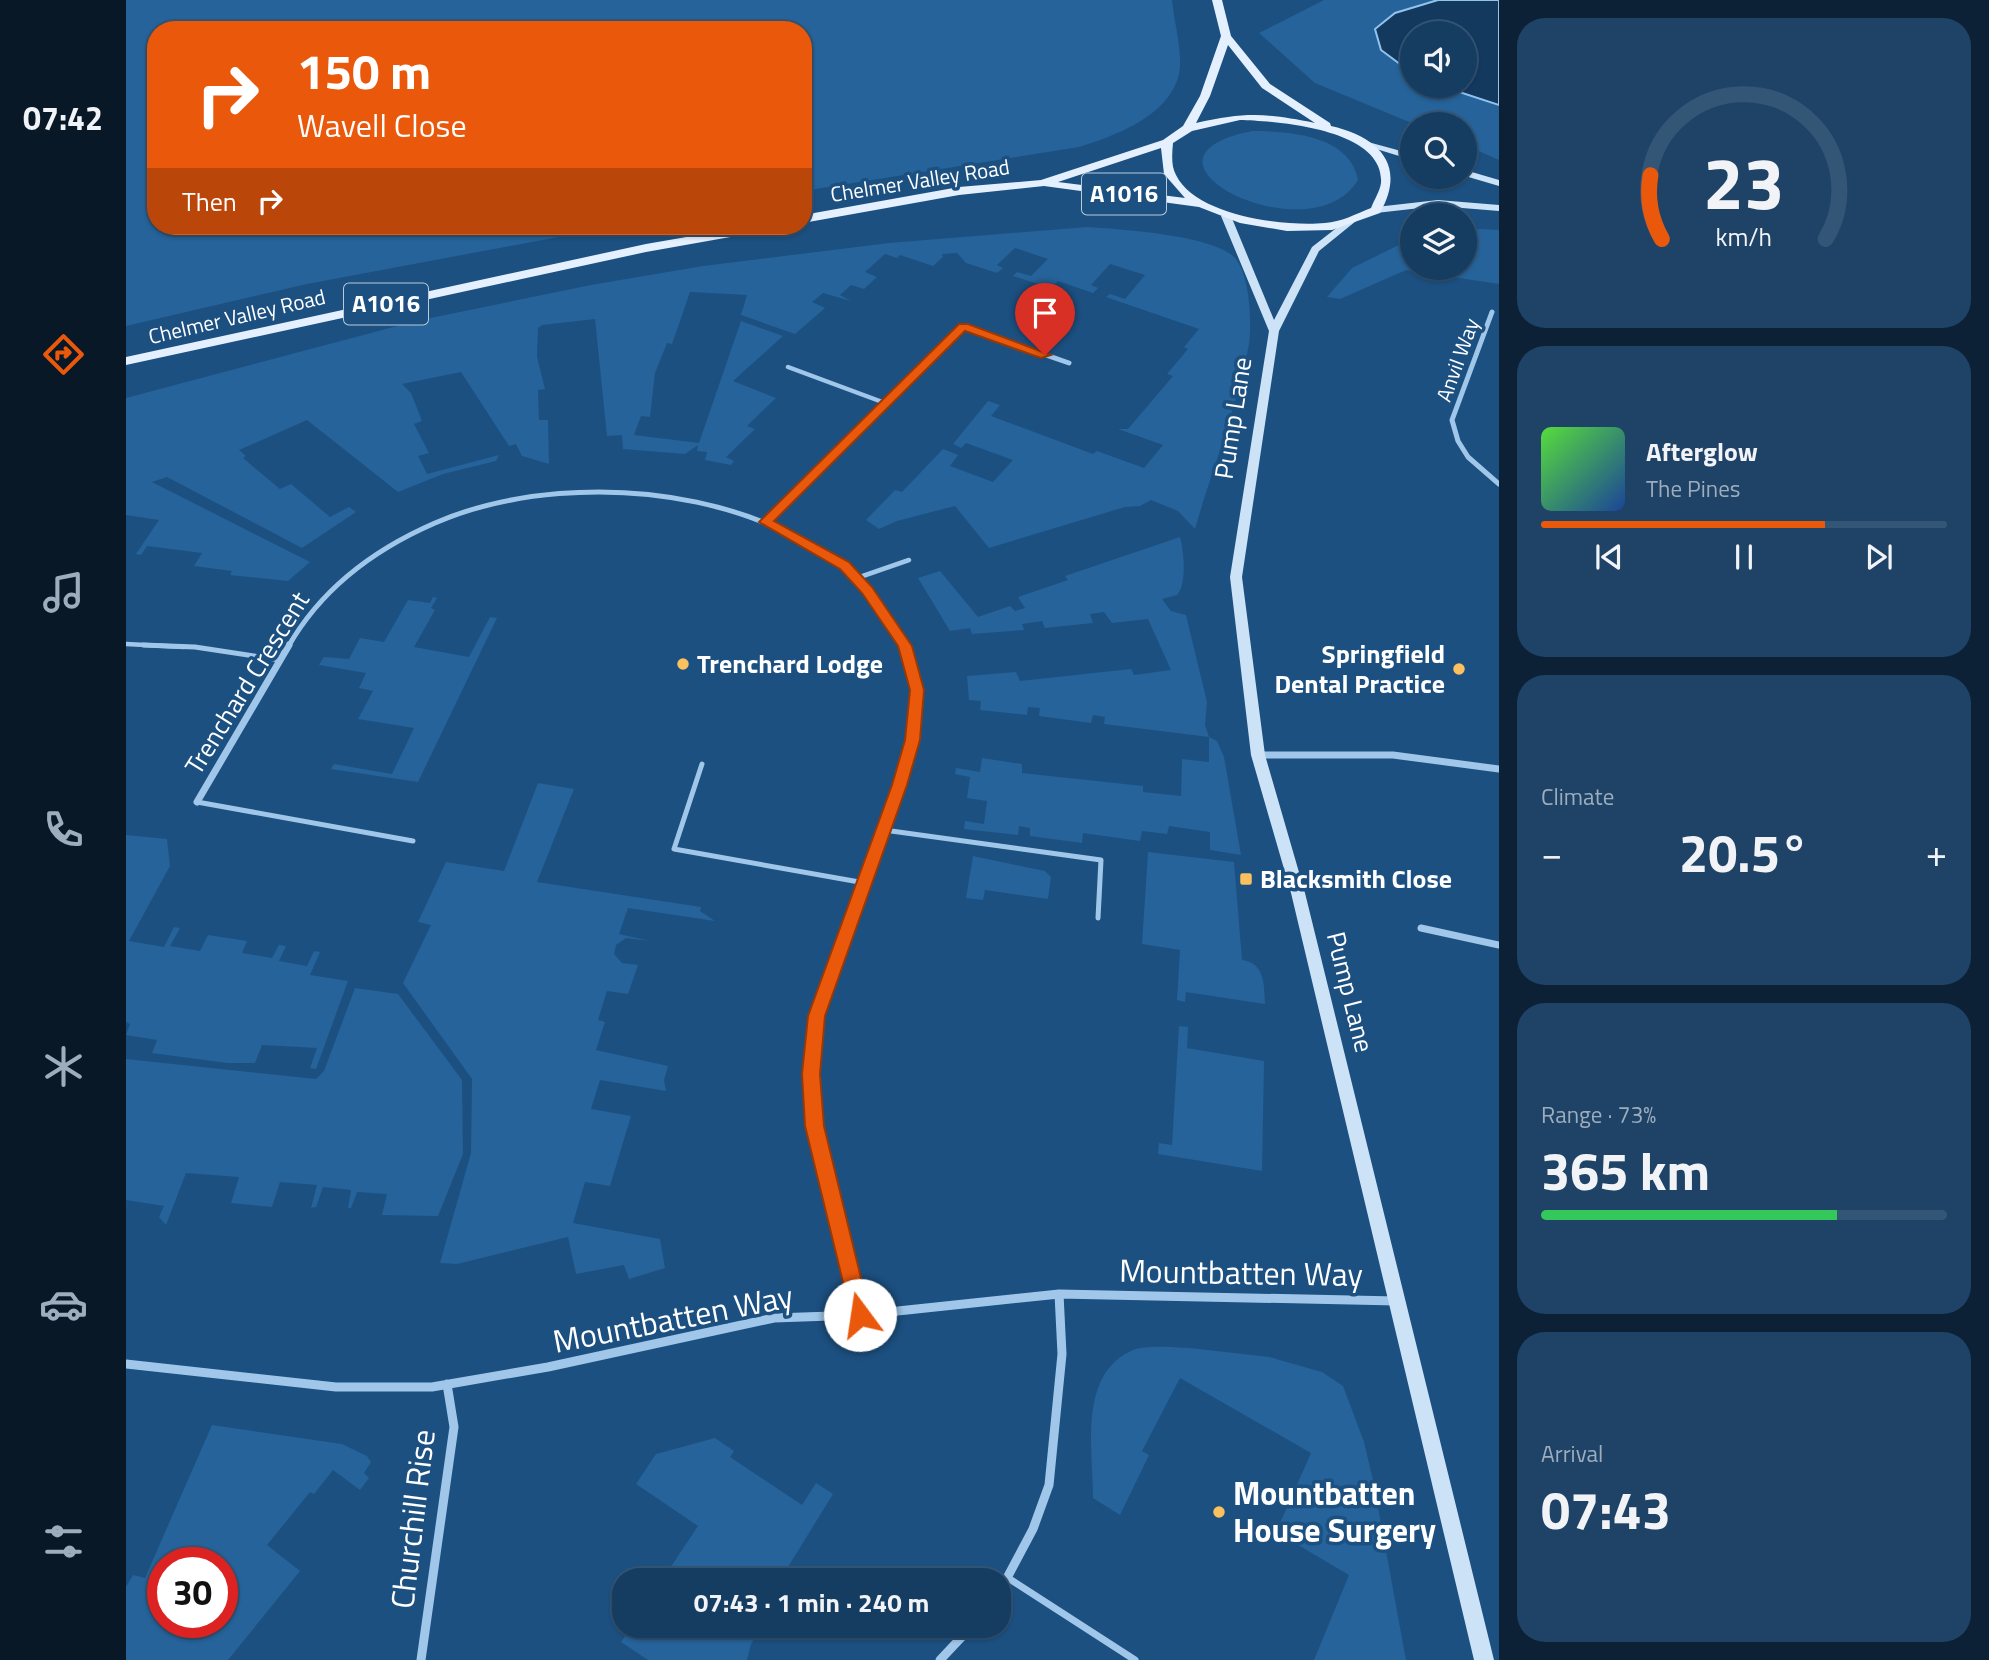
<!DOCTYPE html>
<html lang="en">
<head>
<meta charset="utf-8">
<style>
	:root { --surface:#153c61; --page:#1e4367; --text:#f1f3f6; --muted:#9dadbd; --line:#345676; --accent:#ea580c }
	body { margin:0; font-family:"Titillium Web",sans-serif; background:var(--page); color:var(--text); height:100vh; display:flex; flex-direction:column; font-size:26px; white-space:nowrap }
	* { box-sizing:border-box; margin:0 }
	p { font-size:23px; color:var(--muted) }
	.icon { flex:none; width:38px; height:38px; fill:none; stroke:currentColor; stroke-width:2; stroke-linecap:round; stroke-linejoin:round }
	.map { position:relative; flex:1; overflow:hidden }
	.sheet { display:flex; flex-direction:column; gap:18px; padding:18px; background:#0c2135; width:490px }
	.sheet>* { flex:none }
	.top-card { position:absolute; left:21px; top:21px; width:665px; height:214px; border-radius:28px; box-shadow:0 2px 5px #0004,0 0 0 2px var(--line); background:#ea580c; color:#fff; overflow:hidden }
	.controls { position:absolute; left:1274px; top:21px; display:grid; gap:14px }
	.controls a { display:grid; place-items:center; width:77px; height:77px; border-radius:50%; background:var(--surface); box-shadow:0 2px 5px #0004,0 0 0 2px var(--line); font-size:35px }
	.speed { position:absolute; left:21px; top:1547px; display:flex; gap:14px; font-size:35px; font-weight:700; text-align:center }
	.speed>* { display:grid; place-content:center; width:91px; height:91px; border-radius:50%; background:var(--surface); box-shadow:0 2px 5px #0004,0 0 0 2px var(--line); line-height:1 }
	.speed .limit { border:10px solid #d22; background:#fff; color:#111 }
	.pin { position:absolute; display:grid; place-items:center; width:60px; height:60px; color:#fff; margin:-72px -30px; border-radius:50% 50% 50% 0; rotate:-45deg; box-shadow:0 0 7px #0007 }
	.pin .icon { rotate:45deg }
	.me { position:absolute; width:77px; margin:-38px; rotate:346deg; stroke-linejoin:round; filter:drop-shadow(0 0 5px #0008) }
	.turn { display:flex; align-items:center; gap:24px; height:147px; padding:0 35px; font-size:32px }
	.turn .icon { width:91px; height:91px; stroke-width:2.5 }
	.turn b { display:block; font-size:49px; line-height:60px }
	.then { display:flex; align-items:center; height:66px; padding:0 35px; background:#0003; gap:14px; font-size:26px }
	.big { font-size:52px; font-weight:700; line-height:1.1 }
	.sheet .widget { flex:1; display:flex; flex-direction:column; justify-content:center; gap:10px; min-width:0; padding:0 24px; border-radius:28px; background:var(--page) }
	.sheet .dial { align-items:center; gap:0 }
	.dial svg { height:182px; overflow:visible; fill:none; stroke:var(--line); stroke-width:7; stroke-linecap:round; text-anchor:middle }
	.dial text { fill:var(--text); stroke:none }
	.song { display:flex; align-items:center; gap:21px }
	.cover { width:84px; height:84px; border-radius:10px; background:linear-gradient(135deg,hsl(110 70% 55%),hsl(220 70% 35%)) }
	.played { height:7px; border-radius:4px; background:linear-gradient(90deg,var(--accent) 70%,var(--line) 70%) }
	.keys { display:flex; justify-content:space-around; direction:ltr }
	.heat { display:flex; justify-content:space-between; align-items:center; font-size:38px; direction:ltr }
	.charge { height:10px; border-radius:5px; background:linear-gradient(90deg,#34c759 73%,var(--line) 0) }
	.trip { position:absolute; left:486px; top:1568px; width:399px; height:70px; border-radius:28px; background:var(--surface); box-shadow:0 2px 5px #0004,0 0 0 2px var(--line); font-weight:700; line-height:70px; text-align:center }
	main { display:flex; flex:1; min-height:0 }
	.dock { display:flex; flex-direction:column; width:126px; justify-content:space-around; align-items:center; background:#081827; color:var(--muted) }
	.dock .icon { width:49px; height:49px }
	.dock .on { color:var(--accent) }
	.dock b { font-size:32px; color:var(--text) }
	.map>svg:first-child { display:block }
</style>
</head>
<body>
<main>
<nav class="dock">
<b>07:42</b>
<svg class="icon on" aria-label="directions" viewBox="0 0 24 24"><path d="M12 3l9 9-9 9-9-9zM9 14v-3h6M13 9l2 2-2 2"/></svg>
<svg class="icon" aria-label="music" viewBox="0 0 24 24"><path d="M9 18V5l10-2v13"/><circle cx="6" cy="18" r="3"/><circle cx="16" cy="16" r="3"/></svg>
<svg class="icon" aria-label="phone" viewBox="0 0 24 24"><path d="M5 4h4l2 5-3 2q2 4 5 5l2-3 5 2v4C11 20 4 13 5 4z"/></svg>
<svg class="icon" aria-label="climate" viewBox="0 0 24 24"><path d="M12 3v18M4 7l16 10M4 17L20 7"/></svg>
<svg class="icon" aria-label="car" viewBox="0 0 24 24"><path d="M5 17H2v-5l4-1 3-4h7l3 4 3 1v5h-3M9 17h6M6 11h13"/><circle cx="7" cy="17" r="2"/><circle cx="17" cy="17" r="2"/></svg>
<svg class="icon" aria-label="filters" viewBox="0 0 24 24"><path d="M4 7h16M4 17h16"/><circle cx="9" cy="7" r="2"/><circle cx="15" cy="17" r="2"/></svg>
</nav>
<div class="map">
<svg width="1373" height="1660" viewBox="0 0 1373 1660">
	<rect width="100%" height="100%" fill="#1c5081"/>
	<path fill="#25639a" fill-rule="evenodd" d="M 0,0 L 1046,0 C 1048,21 1055,45 1054,66 C 1051,113 990,136 953,147 L 677,191 L 677,30 L 30,30 L 30,226 L 491,226 L 181,284 L 0,326 Z
		M 1198,0 L 1373,0 L 1373,160 L 1339,145 L 1339,124 L 1288,124 L 1189,83 L 1133,33 ZM 1286,33 L 1339,33 L 1339,86 L 1286,86 Z
		M 1126,131 C 1163,131 1224,135 1232,180 C 1186,258 985,159 1126,131 Z
		M 961,227 C 994,229 1083,235 1107,256 C 1124,271 1126,322 1123,344 C 1112,404 1086,470 1069,529 L 1052,511 L 1025,500 L 1014,506 L 999,507 L 863,548 L 829,506 L 771,521 L 753,529 L 740,520 L 769,490 L 776,492 L 817,449 L 832,455 L 824,466 L 867,482 L 887,460 L 840,443 L 835,448 L 827,444 L 862,401 L 874,405 L 865,416 L 967,454 L 971,451 L 1018,468 L 1037,445 L 992,429 L 1002,429 L 1047,376 L 1041,374 L 1062,349 L 1058,347 L 1073,329 L 980,297 L 984,294 L 999,299 L 1019,275 L 984,264 L 965,285 L 972,288 L 967,293 L 932,281 L 925,288 L 887,276 L 891,272 L 905,276 L 922,259 L 889,248 L 871,265 L 877,268 L 871,273 L 840,263 L 831,253 L 816,254 L 817,257 L 807,266 L 774,255 L 771,258 L 759,254 L 739,272 L 751,277 L 738,289 L 725,285 L 714,295 L 725,301 L 697,293 L 686,302 L 699,308 L 669,334 L 615,315 L 621,295 L 564,292 L 546,344 L 541,343 L 529,373 L 524,417 L 515,416 L 508,435 L 573,443 L 615,321 L 657,336 L 607,381 L 650,398 L 621,426 L 629,429 L 600,457 L 608,461 L 605,465 L 579,460 L 581,452 L 571,451 L 572,445 L 559,454 L 497,449 L 496,435 L 481,436 L 469,319 L 416,325 L 412,328 L 411,357 L 419,389 L 412,390 L 413,420 L 422,420 L 423,464 L 396,456 L 390,444 L 383,446 L 335,372 L 276,384 L 285,393 L 296,421 L 288,424 L 303,453 L 292,456 L 301,474 L 373,455 L 370,461 L 317,474 L 272,492 L 181,420 L 113,450 L 120,456 L 117,458 L 154,489 L 165,484 L 204,517 L 223,507 L 230,512 L 176,548 L 41,477 L 26,482 L 184,562 L 162,581 L 104,575 L 106,571 L 68,566 L 76,553 L 21,546 L 15,555 L 10,554 L 33,520 L 0,515 L 0,398 L 290,321 L 465,285 L 577,266 L 763,243 Z
		M 1355,229 L 1373,230 L 1373,284 L 1280,270 L 1214,299 L 1201,297 L 1226,268 L 1285,239 L 1286,268 L 1339,268 L 1339,231 Z
		M 1054,537 C 1058,551 1061,584 1051,595 L 1036,599 L 1045,611 L 1060,615 L 1081,702 L 1079,725 L 1083,737 L 1091,741 L 1098,757 L 1115,855 L 1084,850 L 1084,832 L 1043,826 L 1041,834 L 1016,831 L 1014,841 L 957,833 L 956,843 L 904,836 L 904,828 L 893,826 L 892,835 L 838,829 L 839,821 L 858,824 L 861,801 L 841,798 L 844,777 L 829,774 L 830,768 L 854,772 L 856,758 L 896,764 L 896,773 L 1017,786 L 1017,792 L 1055,796 L 1056,759 L 1083,762 L 1083,737 L 978,724 L 979,717 L 967,715 L 965,723 L 913,716 L 914,708 L 902,707 L 901,715 L 854,710 L 855,701 L 843,700 L 841,676 L 890,672 L 894,681 L 1005,669 L 1008,675 L 1045,670 L 1022,619 L 986,623 L 978,612 L 964,614 L 967,623 L 919,628 L 916,621 L 896,624 L 898,630 L 846,634 L 844,628 L 824,631 L 792,578 L 814,571 L 852,617 L 884,606 L 889,611 L 899,608 L 892,597 L 942,580 L 939,576 Z
		M 307,597 L 311,598 L 305,608 L 309,610 L 288,647 L 343,657 L 364,617 L 371,618 L 292,782 L 205,769 L 208,764 L 266,774 L 288,728 L 232,719 L 247,691 L 233,688 L 240,673 L 193,665 L 198,657 L 223,659 L 234,638 L 258,642 L 282,600 L 304,603 Z
		M 412,783 L 448,789 L 411,882 L 575,907 L 574,911 L 589,921 L 502,908 L 493,934 L 524,941 L 500,938 L 490,945 L 488,954 L 496,963 L 512,965 L 502,994 L 481,991 L 472,1020 L 479,1022 L 470,1050 L 542,1066 L 538,1080 L 540,1091 L 474,1080 L 465,1109 L 505,1116 L 484,1186 L 459,1182 L 447,1223 L 534,1239 L 539,1268 L 503,1279 L 498,1265 L 450,1274 L 442,1237 L 331,1264 L 314,1263 L 345,1153 L 346,1079 L 277,983 L 305,925 L 292,922 L 320,862 L 378,871 Z
		M 0,835 L 41,839 L 44,866 L 3,941 L 38,947 L 48,927 L 54,928 L 44,946 L 74,951 L 82,935 L 121,941 L 116,953 L 146,958 L 153,945 L 160,946 L 153,961 L 181,966 L 188,951 L 194,952 L 184,975 L 222,981 L 190,1069 L 184,1068 L 191,1048 L 136,1045 L 129,1063 L 101,1063 L 26,1053 L 31,1040 L 0,1035 L 4,1024 L 0,1022 Z
		M 1022,852 L 1108,862 L 1116,960 C 1139,963 1138,984 1139,1004 L 1060,992 L 1059,1002 L 1051,1000 L 1054,950 L 1016,944 Z
		M 847,856 L 919,871 L 925,877 L 922,899 L 859,890 L 857,900 L 840,898 Z
		M 229,988 L 272,994 L 336,1080 L 337,1154 L 312,1216 L 256,1215 L 261,1194 L 231,1192 L 225,1208 L 222,1208 L 225,1190 L 197,1187 L 190,1207 L 185,1208 L 191,1185 L 154,1182 L 146,1207 L 105,1203 L 113,1177 L 60,1173 L 40,1225 L 33,1217 L 38,1206 L 0,1200 L 0,1059 L 190,1079 L 198,1071 Z
		M 1053,1026 L 1062,1027 L 1061,1048 L 1138,1061 L 1136,1171 L 1032,1154 L 1033,1143 L 1046,1145 Z
		M 1064,1348 L 1143,1357 L 1196,1372 L 1217,1386 L 1238,1442 L 1247,1480 L 1280,1660 L 1188,1660 L 1223,1575 L 1150,1532 L 1185,1453 L 1054,1378 L 1016,1451 L 1023,1455 L 994,1515 L 967,1498 C 967,1451 952,1375 1005,1351 C 1020,1344 1048,1348 1064,1348 Z
		M 86,1425 L 216,1444 L 241,1456 L 245,1462 L 238,1473 L 243,1478 L 234,1490 L 207,1470 L 188,1494 L 184,1492 L 141,1545 L 174,1571 L 102,1660 L 0,1660 L 0,1587 L 7,1575 L 19,1578 ZM 37,1563 L 96,1563 L 96,1622 L 37,1622 Z
		M 589,1438 L 608,1451 L 604,1457 L 676,1505 L 690,1483 L 707,1494 L 662,1567 L 668,1572 L 663,1580 L 536,1580 L 572,1526 L 510,1484 L 530,1454 Z
		M 506,1626 L 636,1626 L 625,1644 L 621,1660 L 522,1660 L 495,1642 Z"/>
	<path fill="#13395f" stroke="#93c3ec" stroke-width="2" d="M 1312,0 L 1373,0 L 1373,105 L 1315,86 L 1339,86 L 1339,33 L 1286,33 L 1286,73 L 1255,50 L 1249,29 L 1269,13 Z"/>
	<g fill="none" stroke-linecap="round" stroke-linejoin="round">
		<path stroke="#a0c7ea" stroke-width="4.5" d="M 662,367 L 759,403
			M 731,578 L 783,560
			M 0,644 L 58,647"/>
		<path stroke="#a0c7ea" stroke-width="5" d="M 17,645 L 69,647 L 154,660
			M 576,764 L 548,849 L 739,883
			M 71,802 L 287,841
			M 758,830 L 975,860 L 972,918"/>
		<path stroke="#a0c7ea" stroke-width="7" d="M 882,1578 L 1009,1660"/>
		<path stroke="#a0c7ea" stroke-width="5" d="M 1366,312 L 1326,420 L 1332,441 L 1342,457 L 1373,484
			M 640,522 L 837,326 L 943,363
			M 162,647 C 195,589 249,549 309,523 C 454,460 705,489 779,647"/>
		<path stroke="#a0c7ea" stroke-width="7" d="M 1133,755 L 1267,755 L 1373,769
			M 71,802 L 163,645
			M 1295,928 L 1373,945
			M 687,1097 C 686,1069 685,1039 692,1011 C 717,910 825,746 778,645"/>
		<path stroke="#a0c7ea" stroke-width="9" d="M 687,1095 L 697,1169 L 734,1315
			M 0,1364 L 210,1387 L 306,1387 L 422,1367 L 648,1318 L 734,1315 L 933,1294 L 1271,1301
			M 873,1593 L 907,1529 L 923,1485 L 936,1354 L 933,1294
			M 295,1660 L 328,1427 L 321,1384
			M 814,1660 L 846,1626"/>
		<path fill="#cce2f7" fill-rule="evenodd" d="M 1231,139 L 1286,154 L 1286,160 L 1231,143 Z
			M 1339,170 L 1373,180 L 1373,186 L 1339,176 Z
			M 1312,200 L 1373,205 L 1373,211 L 1312,206 L 1250,213 L 1245,210 L 1250,207 Z
			M 1100,213 L 1105,216 L 1148,320 L 1186,247 L 1222,219 L 1230,221 L 1193,251 L 1153,331 L 1116,577 L 1139,755 L 1179,893 L 1368,1660 L 1348,1660 L 1165,893 L 1125,755 L 1104,577 L 1143,331 L 1095,216 Z"/>
		<path fill="#e4f0fe" fill-rule="evenodd" d="M 1086,0 L 1096,0 L 1105,36 L 1144,84 L 1204,123 L 1205,126 C 1253,137 1281,165 1254,213 L 1206,230 L 1161,231 L 1114,223 L 1073,207 L 918,186 L 833,195 L 677,223 L 677,215 L 833,187 L 915,180 L 1037,140 L 1057,126 L 1074,96 L 1095,36 ZM 1102,45 L 1136,88 L 1189,123 C 1139,113 1120,112 1070,123 L 1084,96 ZM 1114,120 C 1151,121 1259,129 1255,183 C 1254,191 1248,200 1245,208 C 1230,214 1215,222 1199,223 C 1159,227 1070,216 1050,175 C 1045,166 1046,154 1047,143 L 1066,131 ZM 1035,148 L 1038,174 L 1059,198 L 932,182 Z
			M 624,226 L 649,226 L 643,230 L 520,252 L 0,365 L 0,357 L 520,244 Z"/>
	</g>
	<path fill="#ea580c" stroke="#983908" stroke-width="2" d="M 833,324 L 842,324 L 925,355 L 915,358 L 839,331 L 648,521 L 723,562 L 746,587 L 786,646 L 798,690 L 794,740 L 781,785 L 699,1016 L 694,1074 L 698,1126 L 744,1315 L 741,1322 L 734,1325 L 727,1322 L 725,1315 L 679,1126 L 676,1074 L 682,1016 L 766,785 L 779,740 L 784,690 L 772,646 L 736,593 L 714,569 L 633,522 Z"/>
	<g fill="#fac15e" stroke="#1c5081" stroke-width="2.5">
		<circle cx="557" cy="664" r="7"/>
		<circle cx="1333" cy="669" r="7"/>
		<rect x="1113" y="872" width="14" height="14" rx="3.5"/>
		<circle cx="1093" cy="1512" r="7"/>
	</g>
	<g text-anchor="middle" stroke-width="7" stroke-linejoin="round" paint-order="stroke">
		<g font-size="21" fill="#fff" stroke="#1c5081">
			<text transform="translate(794 181) rotate(-9)" y="7">Chelmer Valley Road</text>
			<text transform="translate(111 317) rotate(-13)" y="7">Chelmer Valley Road</text>
			<text transform="translate(1332 360) rotate(-70)" y="7">Anvil Way</text>
		</g>
		<g fill="#1c5081" stroke="#bbcad9" stroke-width="2">
			<rect x="956" y="173.5" width="84" height="41" rx="5"/>
			<rect x="218" y="283.5" width="84" height="41" rx="5"/>
		</g>
		<g font-size="24" font-weight="bold" fill="#fff">
			<text x="998" y="202">A1016</text>
			<text x="260" y="312">A1016</text>
		</g>
		<g font-size="26" fill="#fff" stroke="#1c5081">
			<text transform="translate(1107 418) rotate(-81)" y="9">Pump Lane</text>
			<text transform="translate(121 683) rotate(-58)" y="9">Trenchard Crescent</text>
			<text transform="translate(1224 992) rotate(76)" y="9">Pump Lane</text>
		</g>
		<g font-size="26" font-weight="bold" fill="#fff" stroke="#1c5081" text-anchor="start">
			<text x="1319" y="663" text-anchor="end">Springfield<tspan x="1319" dy="30">Dental Practice</tspan></text>
			<text x="571" y="673">Trenchard Lodge</text>
			<text x="1134" y="888">Blacksmith Close</text>
		</g>
		<g font-size="32" fill="#fff" stroke="#1c5081">
			<text transform="translate(1115 1273) rotate(1)" y="11">Mountbatten Way</text>
			<text transform="translate(547 1319) rotate(-11)" y="11">Mountbatten Way</text>
			<text transform="translate(287 1519) rotate(-83)" y="11">Churchill Rise</text>
		</g>
		<g font-size="32" font-weight="bold" fill="#fff" stroke="#1c5081" text-anchor="start">
			<text x="1107" y="1505">Mountbatten<tspan x="1107" dy="37">House Surgery</tspan></text>
		</g>
	</g>
</svg>
<div class="controls">
<a><svg class="icon" aria-label="sound" viewBox="0 0 24 24"><path d="M4 9h4l5-4v14l-5-4H4zM17 9q2 3 0 6"/></svg></a>
<a><svg class="icon" aria-label="search" viewBox="0 0 24 24"><circle cx="10" cy="10" r="6"/><path d="M15 15l6 6"/></svg></a>
<a><svg class="icon" aria-label="layers" viewBox="0 0 24 24"><path d="M12 4l9 5-9 5-9-5zM3 14l9 5 9-5"/></svg></a>
</div>
<div class="speed"><div class="limit">30</div></div>
<div class="pin" style="left:919px;top:355px;background:#d93025"><svg class="icon" aria-label="arrive" viewBox="0 0 24 24"><path d="M6 21V4h12l-3 4 3 4H6"/></svg></div>
<svg class="me" style="left:734px;top:1315px" viewBox="-20 -20 40 40"><circle r="19" fill="#fff"/><path d="M0-13L10 11 0 6-10 11z" fill="#ea580c"/></svg>
<div class="trip">07:43 · 1 min · 240 m</div>
<div class="top-card">
<div class="turn"><svg class="icon" aria-label="right" viewBox="0 0 24 24"><path d="M7 20v-9h11M14 6l5 5-5 5"/></svg><div><b>150 m</b>Wavell Close</div></div>
<div class="then">Then<svg class="icon" aria-label="right" viewBox="0 0 24 24"><path d="M7 20v-9h11M14 6l5 5-5 5"/></svg></div>
</div>
</div>
<section class="sheet">
<div class="widget dial"><svg viewBox="0 0 100 80">
<path d="M14 69A42 42 0 1 1 86 69"/>
<path d="M14 69A42 42 0 0 1 9 41" stroke="#ea580c"/>
<text x="50" y="56" font-size="32" font-weight="700">23</text>
<text x="50" y="72" font-size="11">km/h</text>
</svg></div>
<div class="widget">
<div class="song"><i class="cover"></i><div><b>Afterglow</b><p>The Pines</p></div></div>
<div class="played"></div>
<div class="keys"><svg class="icon" aria-label="previous" viewBox="0 0 24 24"><path d="M18 5L8 12l10 7zM5 5v14"/></svg><svg class="icon" aria-label="pause" viewBox="0 0 24 24"><path d="M8 5v14M16 5v14"/></svg><svg class="icon" aria-label="next" viewBox="0 0 24 24"><path d="M6 5l10 7-10 7zM19 5v14"/></svg></div>
</div>
<div class="widget"><p>Climate</p>
<div class="heat"><a>−</a><b class="big">20.5°</b><a>+</a></div>
</div>
<div class="widget"><p>Range · 73%</p><b class="big">365 km</b><div class="charge"></div></div>
<div class="widget"><p>Arrival</p><b class="big">07:43</b></div>
</section>
</main>
</body>
</html>
